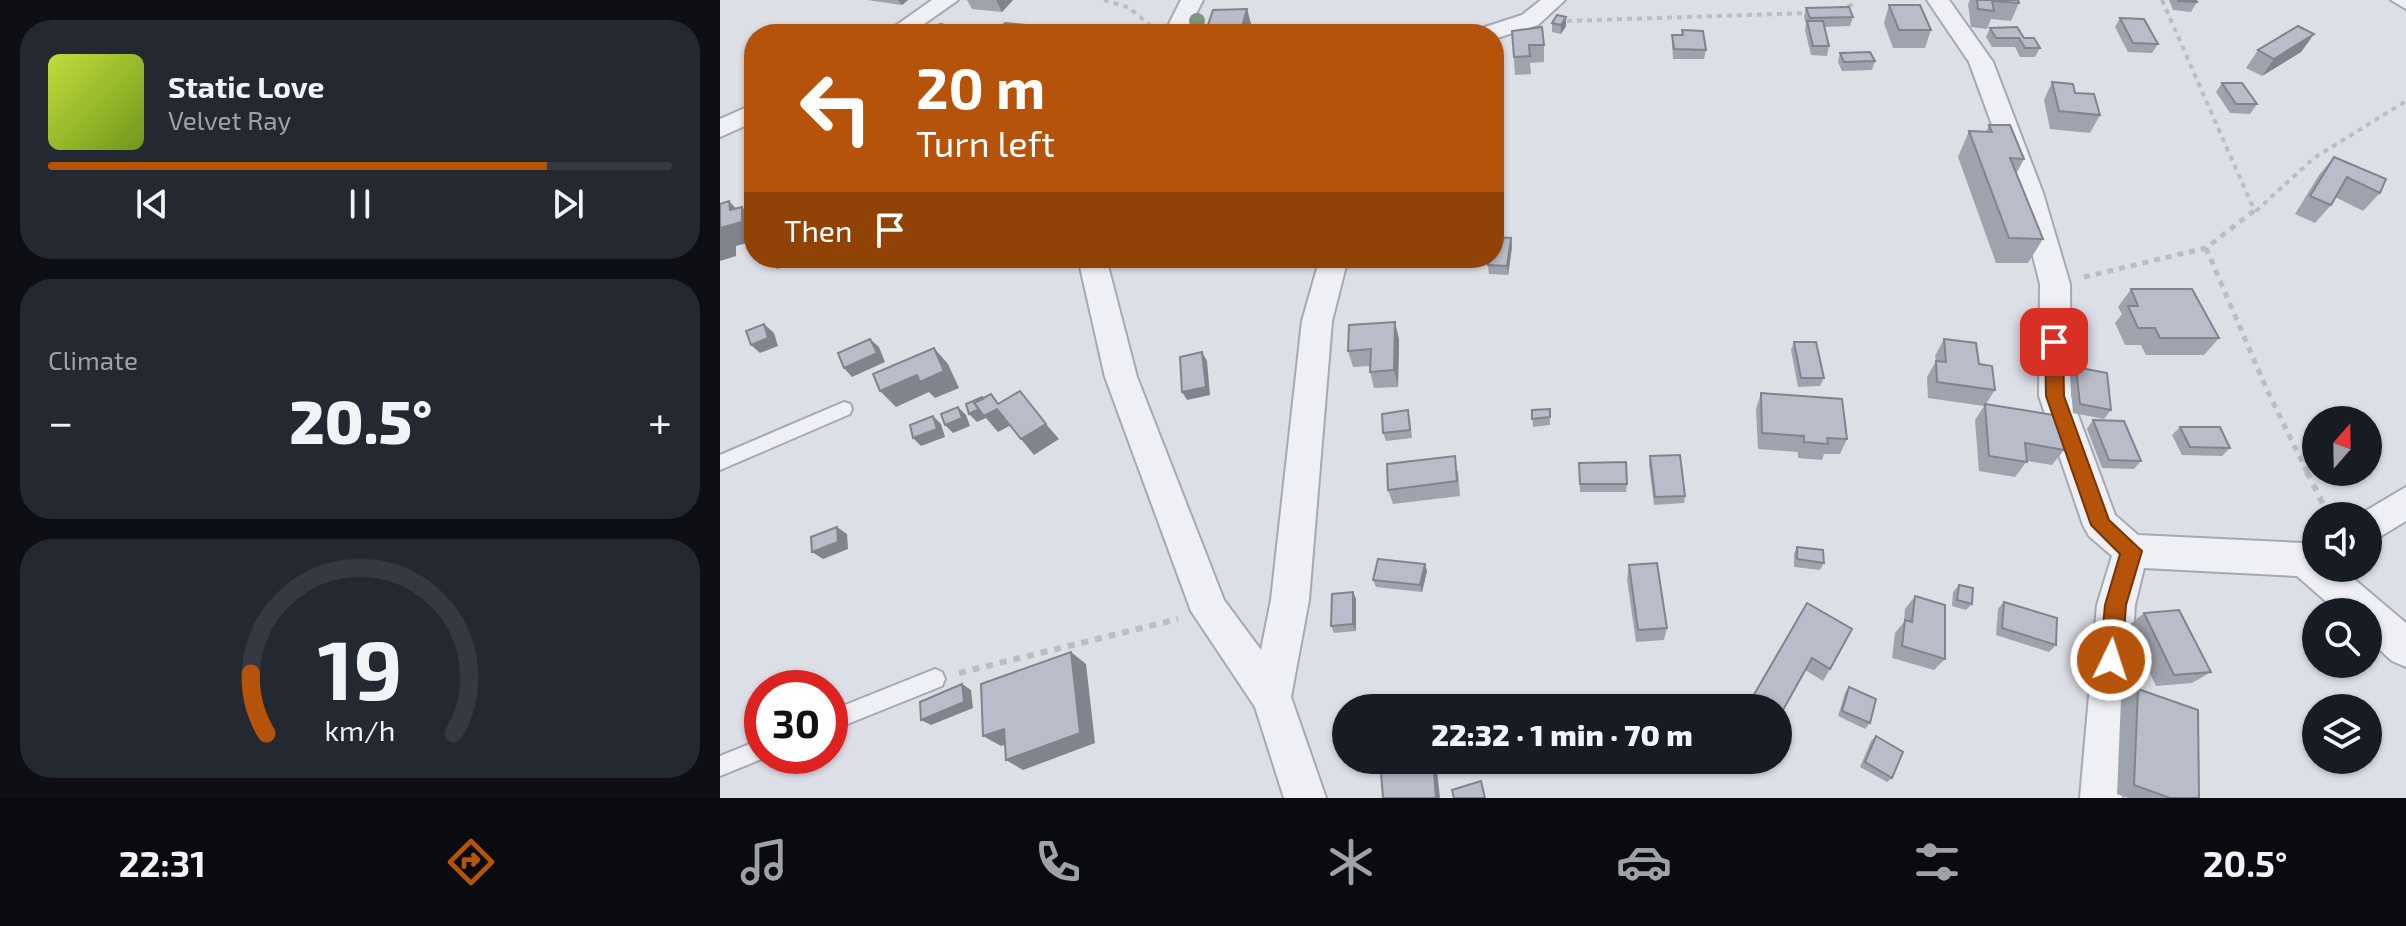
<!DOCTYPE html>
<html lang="en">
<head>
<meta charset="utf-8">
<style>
	:root { --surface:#171b24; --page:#242831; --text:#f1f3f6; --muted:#9ea1a6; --line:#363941; --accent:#b45309 }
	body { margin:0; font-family:"Exo 2",sans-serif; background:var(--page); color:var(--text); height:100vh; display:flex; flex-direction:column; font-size:30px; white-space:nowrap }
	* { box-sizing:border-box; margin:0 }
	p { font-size:26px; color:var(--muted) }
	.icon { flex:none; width:44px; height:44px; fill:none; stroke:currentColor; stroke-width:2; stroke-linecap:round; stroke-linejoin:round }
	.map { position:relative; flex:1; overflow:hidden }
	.panel { display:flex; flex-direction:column; gap:20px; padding:20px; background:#0d0f14; width:720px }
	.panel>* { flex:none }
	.banner { position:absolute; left:24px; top:24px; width:760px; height:244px; border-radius:32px; box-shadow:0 2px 6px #0004; background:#b45309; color:#fff; overflow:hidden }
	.needle { width:52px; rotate:20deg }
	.buttons { position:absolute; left:1582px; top:406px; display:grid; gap:16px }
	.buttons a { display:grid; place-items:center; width:80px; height:80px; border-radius:50%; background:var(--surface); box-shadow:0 2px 6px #0004; font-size:40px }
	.speed { position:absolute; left:24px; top:670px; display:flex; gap:16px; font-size:40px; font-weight:700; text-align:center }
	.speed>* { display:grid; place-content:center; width:104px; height:104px; border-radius:50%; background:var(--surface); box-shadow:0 2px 6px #0004; line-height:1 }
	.speed .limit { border:12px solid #d22; background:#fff; color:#111 }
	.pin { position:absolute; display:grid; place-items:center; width:68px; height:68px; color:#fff; margin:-34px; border-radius:16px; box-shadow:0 4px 12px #0006 }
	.me { position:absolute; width:88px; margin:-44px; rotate:4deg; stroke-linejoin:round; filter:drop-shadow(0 0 6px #0008) }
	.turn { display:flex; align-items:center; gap:28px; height:168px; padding:0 40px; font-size:36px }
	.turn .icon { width:104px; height:104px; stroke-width:2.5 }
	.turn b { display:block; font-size:56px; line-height:68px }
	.then { display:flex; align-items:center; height:76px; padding:0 40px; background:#0003; gap:16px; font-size:30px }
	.big { font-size:60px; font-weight:800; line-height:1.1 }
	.panel .card { flex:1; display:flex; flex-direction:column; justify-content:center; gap:12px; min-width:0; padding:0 28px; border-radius:32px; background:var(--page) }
	.panel .dial { align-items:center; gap:0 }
	.dial svg { height:208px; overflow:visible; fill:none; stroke:var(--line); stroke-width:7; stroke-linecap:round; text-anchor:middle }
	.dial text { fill:var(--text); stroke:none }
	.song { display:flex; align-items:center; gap:24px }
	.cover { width:96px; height:96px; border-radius:12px; background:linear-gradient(135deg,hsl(70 70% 55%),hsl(80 70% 35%)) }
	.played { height:8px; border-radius:4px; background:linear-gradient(90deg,var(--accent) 80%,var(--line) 80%) }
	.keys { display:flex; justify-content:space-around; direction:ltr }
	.heat { display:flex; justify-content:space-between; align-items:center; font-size:44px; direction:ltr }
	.trip { position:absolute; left:612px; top:694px; width:460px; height:80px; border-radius:40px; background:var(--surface); box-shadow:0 2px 6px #0004; font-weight:800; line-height:80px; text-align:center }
	.tab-bar { display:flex; height:128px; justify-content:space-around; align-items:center; background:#090b0e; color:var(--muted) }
	.tab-bar .icon { width:56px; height:56px }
	.tab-bar .active { color:var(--accent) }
	.tab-bar b { font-size:36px; color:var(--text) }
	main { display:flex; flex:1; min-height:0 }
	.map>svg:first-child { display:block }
</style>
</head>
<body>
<main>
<section class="panel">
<div class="card">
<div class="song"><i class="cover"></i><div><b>Static Love</b><p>Velvet Ray</p></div></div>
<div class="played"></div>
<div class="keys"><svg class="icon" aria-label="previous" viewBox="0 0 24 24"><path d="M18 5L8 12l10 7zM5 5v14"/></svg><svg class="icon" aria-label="pause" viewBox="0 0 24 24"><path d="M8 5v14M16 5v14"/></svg><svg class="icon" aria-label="next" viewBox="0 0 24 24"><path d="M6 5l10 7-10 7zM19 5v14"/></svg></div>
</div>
<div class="card"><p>Climate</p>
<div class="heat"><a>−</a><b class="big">20.5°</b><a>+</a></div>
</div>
<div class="card dial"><svg viewBox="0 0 100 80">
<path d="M14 69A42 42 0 1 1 86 69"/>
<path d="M14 69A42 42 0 0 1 8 46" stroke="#b45309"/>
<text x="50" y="56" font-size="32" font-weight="700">19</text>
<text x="50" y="72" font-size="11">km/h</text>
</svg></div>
</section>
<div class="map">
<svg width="1686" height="798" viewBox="0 0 1686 798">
	<rect width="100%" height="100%" fill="#dcdfe6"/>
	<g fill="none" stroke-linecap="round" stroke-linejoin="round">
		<defs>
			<path id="service" d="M 124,402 L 130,404 L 132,409 L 130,414 L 0,470 L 0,455 Z
				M 215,669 L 222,672 L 225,679 L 222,686 L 110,731 L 110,711 Z
				M 42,739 L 42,756 L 49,756 L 0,776 L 0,756 Z"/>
			<path id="minor" d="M 212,0 L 238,0 L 190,34 L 164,34 Z
				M 461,0 L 483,0 L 466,34 L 444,34 Z
				M 821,0 L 845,0 L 818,25 L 774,39 L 774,34 L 756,34 L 759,29 L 802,15 Z
				M 1207,0 L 1229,0 L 1273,62 L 1323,193 L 1350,284 L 1351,396 L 1395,515 L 1418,535 L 1583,543 L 1596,539 L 1596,568 L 1621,568 L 1686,623 L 1686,667 L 1672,661 L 1648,639 L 1648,612 L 1618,612 L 1577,576 L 1424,568 L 1415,605 L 1402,798 L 1360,798 L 1377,605 L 1392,556 L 1369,536 L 1363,525 L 1319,396 L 1320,284 L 1297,193 L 1249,62 Z
				M 1671,0 L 1686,0 L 1686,9 Z
				M 34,104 L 34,122 L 0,137 L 0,119 Z
				M 358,258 L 386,258 L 417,377 L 504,600 L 541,650 L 551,600 L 582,321 L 600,258 L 628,258 L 612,321 L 589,600 L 571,697 L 606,798 L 564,798 L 535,707 L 471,611 L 385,377 Z
				M 1686,487 L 1686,521 L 1648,544 L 1648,516 L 1637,516 Z"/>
		</defs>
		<use href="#service" stroke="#a5a9b3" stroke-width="4"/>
		<use href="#minor" stroke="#a5a9b3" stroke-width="4"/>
		<path stroke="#babdc5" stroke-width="4" stroke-dasharray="5 5" stroke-linecap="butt" d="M 384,0 L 408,7 L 431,26
			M 1442,0 L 1535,212
			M 1118,9 L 1131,5 L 1128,0
			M 847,21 L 1088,13
			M 1536,211 L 1594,158 L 1686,101"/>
		<path stroke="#babdc5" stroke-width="5" stroke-dasharray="6 6" stroke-linecap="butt" d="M 1486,248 L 1547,390 L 1588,474
			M 1364,277 L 1486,248 L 1535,210"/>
		<path stroke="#babdc5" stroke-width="6" stroke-dasharray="7 7" stroke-linecap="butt" d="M 1587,472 L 1609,516
			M 239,673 L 458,619"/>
		<use href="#service" fill="#eef0f5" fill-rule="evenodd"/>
		<use href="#minor" fill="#eef0f5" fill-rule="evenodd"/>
	</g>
	<circle fill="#819584" cx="477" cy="21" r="8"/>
	<path fill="#9fa3ad" d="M 147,0 L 188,0 L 182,5 Z
		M 247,0 L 293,0 L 282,12 L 252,9 Z
		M 1250,0 L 1298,0 L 1299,3 L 1291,21 L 1271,19 L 1267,29 L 1251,27 L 1248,4 Z
		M 1449,0 L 1476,0 L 1477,2 L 1471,12 L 1453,10 Z
		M 1169,5 L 1211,30 L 1205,48 L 1173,48 L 1164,23 Z
		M 1086,8 L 1133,17 L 1130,26 L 1104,27 L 1109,46 L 1107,56 L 1091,55 L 1085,30 L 1086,24 L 1084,17 Z
		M 846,17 L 846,26 L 841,34 L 832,32 L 832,23 Z
		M 1400,18 L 1438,44 L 1432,53 L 1408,52 L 1395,27 Z
		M 1270,28 L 1304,38 L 1320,48 L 1315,57 L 1300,57 L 1295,47 L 1272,47 L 1266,37 Z
		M 962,30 L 986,50 L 984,59 L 953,59 L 952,44 L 952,35 L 962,35 Z
		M 792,31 L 824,45 L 824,62 L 810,63 L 811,74 L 795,75 Z
		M 1594,34 L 1581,52 L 1542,76 L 1526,68 L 1538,50 Z
		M 1120,53 L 1155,61 L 1152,70 L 1122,71 L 1118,62 Z
		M 1332,82 L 1380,115 L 1370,133 L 1330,129 L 1324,100 Z
		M 1502,83 L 1537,104 L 1530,114 L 1510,113 L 1496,92 Z
		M 1269,125 L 1304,159 L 1296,174 L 1323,239 L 1308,263 L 1276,263 L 1238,157 L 1249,131 L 1266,132 Z
		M 1614,157 L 1660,193 L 1643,211 L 1615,197 L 1611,205 L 1595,223 L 1575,214 L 1599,175 Z
		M 791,238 L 792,247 L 788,275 L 769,274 L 768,265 Z
		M 1411,289 L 1499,338 L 1484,355 L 1426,355 L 1421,345 L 1405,345 L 1395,323 L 1402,314 L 1398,307 Z
		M 679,339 L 678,387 L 654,388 L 650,372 L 650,366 L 633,367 L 628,351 Z
		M 1224,339 L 1259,364 L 1275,390 L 1266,404 L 1344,450 L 1332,465 L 1307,461 L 1295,477 L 1259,471 L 1255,420 L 1264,406 L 1208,398 L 1207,377 L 1216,361 L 1215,356 Z
		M 1074,342 L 1104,378 L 1100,386 L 1078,387 L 1071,350 Z
		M 1356,367 L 1391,410 L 1384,419 L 1353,413 L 1350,376 Z
		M 1041,393 L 1127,439 L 1120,454 L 1104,454 L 1102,460 L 1078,458 L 1078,452 L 1038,449 L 1036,409 Z
		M 830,409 L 830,425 L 813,427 L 812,410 Z
		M 690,418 L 692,438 L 666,441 L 663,433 Z
		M 1373,420 L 1421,461 L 1414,469 L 1382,468 L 1367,429 Z
		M 1460,427 L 1510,448 L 1502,456 L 1462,455 L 1452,435 Z
		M 930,456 L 965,496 L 964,503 L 934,505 L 929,464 Z
		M 859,463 L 907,484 L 906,492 L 860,492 Z
		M 738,471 L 740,496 L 673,504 L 668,490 Z
		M 1077,547 L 1104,563 L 1100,570 L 1074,567 L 1074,554 Z
		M 909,565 L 947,628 L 944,640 L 916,642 L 907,579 Z
		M 707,571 L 702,592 L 656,587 L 653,580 Z
		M 1239,585 L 1252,604 L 1246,610 L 1232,606 L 1233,592 Z
		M 633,592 L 636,599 L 636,631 L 614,633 L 611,626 Z
		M 1195,596 L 1225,659 L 1214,670 L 1172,658 L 1175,633 L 1184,622 L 1185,609 Z
		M 1284,602 L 1336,645 L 1329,652 L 1276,635 L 1278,609 Z
		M 1087,603 L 1110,669 L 1103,681 L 1085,670 L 1058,708 L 1026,708 Z
		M 1424,613 L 1491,672 L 1472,683 L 1436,686 L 1408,626 Z
		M 1129,687 L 1150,723 L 1145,729 L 1118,716 L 1125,693 Z
		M 1418,689 L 1479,798 L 1408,798 L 1397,794 L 1401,700 Z
		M 1156,736 L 1172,778 L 1167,782 L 1140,767 L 1151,741 Z"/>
	<path fill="#82848d" d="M 178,0 L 188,0 L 182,5 Z
		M 276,0 L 293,0 L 282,12 Z
		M 527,9 L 532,27 L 530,34 L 520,34 Z
		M 846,17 L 846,26 L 841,34 L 841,25 Z
		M 306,25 L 311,34 L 298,34 Z
		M 231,26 L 236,34 L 221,34 Z
		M 126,27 L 130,34 L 116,34 Z
		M 1594,34 L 1581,52 L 1542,76 L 1554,59 Z
		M 9,201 L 22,215 L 22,207 L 34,220 L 34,241 L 16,246 L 16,256 L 0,261 L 0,228 L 10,210 Z
		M 791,238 L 792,247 L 788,275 L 787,266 Z
		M 55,258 L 78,258 L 78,263 L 57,269 L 49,260 Z
		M 675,322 L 679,339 L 678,387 L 674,370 Z
		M 44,324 L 54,333 L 58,346 L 40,353 L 31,345 Z
		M 150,339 L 159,347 L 165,362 L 132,377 L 124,368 Z
		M 214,348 L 228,364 L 239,388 L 215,398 L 209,392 L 176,407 L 160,391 L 197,375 Z
		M 482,352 L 487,361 L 490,395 L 467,400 L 462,392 Z
		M 269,405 L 277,409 L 291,425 L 278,432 L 266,418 L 257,422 L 249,414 Z
		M 238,407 L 246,415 L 250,426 L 233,433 L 225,425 Z
		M 213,416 L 221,424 L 225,437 L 201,446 L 193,438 Z
		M 326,424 L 339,439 L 314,455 L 301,439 Z
		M 117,527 L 127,534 L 128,549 L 103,559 L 92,552 Z
		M 705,564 L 707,571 L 702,592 L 700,585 Z
		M 633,592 L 636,599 L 636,631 L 633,624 Z
		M 351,652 L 366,664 L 375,743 L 303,770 L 286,760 Z
		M 242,684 L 251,690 L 253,708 L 211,725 L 201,720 Z
		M 284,729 L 301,739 L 281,746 L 263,736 Z
		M 713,760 L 716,760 L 720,798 L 716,798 Z"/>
	<path fill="#b9bdc9" stroke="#82848d" stroke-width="2" d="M 1257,0 L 1298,0 L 1299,3 L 1272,1 L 1274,11 L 1258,9 Z
		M 1458,0 L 1476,0 L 1477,2 L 1458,1 Z
		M 1169,5 L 1200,5 L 1211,30 L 1179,30 Z
		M 1129,7 L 1133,17 L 1090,18 L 1086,8 Z
		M 527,9 L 520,33 L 485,34 L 493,10 Z
		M 837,15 L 846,17 L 841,25 L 832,23 Z
		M 1400,18 L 1424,19 L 1438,44 L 1413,43 Z
		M 1087,21 L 1103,21 L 1109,46 L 1093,46 Z
		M 285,23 L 306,25 L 298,34 L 274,34 Z
		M 220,24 L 231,26 L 221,34 L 190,34 L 192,32 L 208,33 Z
		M 115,25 L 126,27 L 116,34 L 102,34 Z
		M 1578,26 L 1594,34 L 1554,59 L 1538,50 Z
		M 822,27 L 824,45 L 809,45 L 810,56 L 794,57 L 792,31 Z
		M 1297,27 L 1304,38 L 1314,38 L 1320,48 L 1305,48 L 1299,38 L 1276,38 L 1270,28 Z
		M 243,28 L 259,32 L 256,34 L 236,34 Z
		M 962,30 L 983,31 L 986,50 L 954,49 L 952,35 L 963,35 Z
		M 1150,52 L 1155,61 L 1124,62 L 1120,53 Z
		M 1332,82 L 1353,84 L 1355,93 L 1374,94 L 1380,115 L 1339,111 Z
		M 1502,83 L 1522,83 L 1537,104 L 1516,104 Z
		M 1269,125 L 1290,125 L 1304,159 L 1290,158 L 1323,239 L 1289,238 L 1249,131 L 1272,132 Z
		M 1614,157 L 1666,179 L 1660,193 L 1627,177 L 1611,205 L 1590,196 Z
		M 9,201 L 10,210 L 22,207 L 22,222 L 0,228 L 0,204 Z
		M 774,237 L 791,238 L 787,266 L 768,265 L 769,258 L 774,258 Z
		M 1411,289 L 1472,289 L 1499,338 L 1440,338 L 1435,328 L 1418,328 L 1408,306 L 1418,306 Z
		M 675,322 L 674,370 L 650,372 L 651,349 L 628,351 L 629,325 Z
		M 44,324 L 48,338 L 31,345 L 26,331 Z
		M 150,339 L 157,353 L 124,368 L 118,353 Z
		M 1224,339 L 1256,343 L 1259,364 L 1272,366 L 1275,390 L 1217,382 L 1216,361 L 1226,362 Z
		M 1074,342 L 1096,342 L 1104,378 L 1081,378 Z
		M 214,348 L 224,371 L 200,382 L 197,375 L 160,391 L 153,374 Z
		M 482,352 L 486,387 L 462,392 L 460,357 Z
		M 1356,367 L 1387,373 L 1391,410 L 1360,404 Z
		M 300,391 L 326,424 L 301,439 L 277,409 L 264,416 L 254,403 L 271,394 L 278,404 Z
		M 1041,393 L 1122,399 L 1127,439 L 1107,438 L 1108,444 L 1084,442 L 1084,436 L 1042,433 Z
		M 262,397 L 263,399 L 254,403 L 259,409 L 249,414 L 246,404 Z
		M 1265,404 L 1340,416 L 1344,450 L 1305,443 L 1307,462 L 1269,456 Z
		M 238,407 L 242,418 L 225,425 L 221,414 Z
		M 830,409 L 830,417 L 812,419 L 812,410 Z
		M 688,410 L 690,430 L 663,433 L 662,414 Z
		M 213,416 L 217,429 L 193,438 L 190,425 Z
		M 1373,420 L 1404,421 L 1421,461 L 1389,460 Z
		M 1460,427 L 1500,427 L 1510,448 L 1470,447 Z
		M 960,455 L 965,496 L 935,497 L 930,456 Z
		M 735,456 L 737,481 L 668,490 L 667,464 Z
		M 906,462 L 907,484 L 860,484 L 859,463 Z
		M 117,527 L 118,542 L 92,552 L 91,537 Z
		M 1077,547 L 1103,550 L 1104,563 L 1077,559 Z
		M 658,559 L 705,564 L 700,585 L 653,580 Z
		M 937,563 L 947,628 L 918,630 L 909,565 Z
		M 1239,585 L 1253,588 L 1252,604 L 1237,600 Z
		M 633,592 L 633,624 L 611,626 L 612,594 Z
		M 1195,596 L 1225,605 L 1225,659 L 1182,646 L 1185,620 L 1192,622 Z
		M 1284,602 L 1337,618 L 1336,645 L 1282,628 Z
		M 1087,603 L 1132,629 L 1110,669 L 1092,658 L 1058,719 L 1058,708 L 1033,708 L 1028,705 Z
		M 1459,610 L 1491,672 L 1454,675 L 1424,613 Z
		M 351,652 L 360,733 L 286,760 L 284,729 L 263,736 L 261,684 Z
		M 242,684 L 244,702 L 201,720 L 200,702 Z
		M 1129,687 L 1156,699 L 1150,723 L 1122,711 Z
		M 1418,689 L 1478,710 L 1479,798 L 1450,798 L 1414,785 Z
		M 1156,736 L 1183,752 L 1172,778 L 1145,762 Z
		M 660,760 L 713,760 L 716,798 L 663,798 Z
		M 761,781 L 765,798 L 734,798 L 732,790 Z"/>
	<path fill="#b45309" stroke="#753606" stroke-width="2" d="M 1334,335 L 1343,342 L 1344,396 L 1389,520 L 1422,551 L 1406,605 L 1402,660 L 1399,667 L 1391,670 L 1384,667 L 1380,660 L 1385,605 L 1400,554 L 1371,525 L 1326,396 L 1325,342 Z"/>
</svg>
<div class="buttons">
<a><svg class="needle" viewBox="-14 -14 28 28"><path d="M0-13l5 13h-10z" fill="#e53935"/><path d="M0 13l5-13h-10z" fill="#9ea1a6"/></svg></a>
<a><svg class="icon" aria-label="sound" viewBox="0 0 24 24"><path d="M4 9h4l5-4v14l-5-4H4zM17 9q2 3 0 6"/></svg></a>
<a><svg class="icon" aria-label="search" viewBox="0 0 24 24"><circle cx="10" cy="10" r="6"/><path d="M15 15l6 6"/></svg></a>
<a><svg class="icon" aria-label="layers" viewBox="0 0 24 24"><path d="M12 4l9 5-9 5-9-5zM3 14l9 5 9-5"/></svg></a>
</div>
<div class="speed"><div class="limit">30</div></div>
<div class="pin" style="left:1334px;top:342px;background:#d93025"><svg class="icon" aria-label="arrive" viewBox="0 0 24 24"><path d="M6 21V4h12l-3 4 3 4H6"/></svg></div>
<svg class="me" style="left:1391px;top:660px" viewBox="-20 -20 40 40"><circle r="17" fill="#b45309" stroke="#fff" stroke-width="3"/><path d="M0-11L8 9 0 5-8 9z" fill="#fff"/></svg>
<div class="trip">22:32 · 1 min · 70 m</div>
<div class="banner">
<div class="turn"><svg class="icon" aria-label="left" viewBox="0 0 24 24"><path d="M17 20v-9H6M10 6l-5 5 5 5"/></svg><div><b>20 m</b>Turn left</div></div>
<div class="then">Then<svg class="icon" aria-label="arrive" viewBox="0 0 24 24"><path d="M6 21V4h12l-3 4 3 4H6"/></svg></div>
</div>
</div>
</main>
<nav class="tab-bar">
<b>22:31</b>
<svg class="icon active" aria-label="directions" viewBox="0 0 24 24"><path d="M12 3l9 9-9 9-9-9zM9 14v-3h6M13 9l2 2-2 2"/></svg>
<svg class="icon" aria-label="music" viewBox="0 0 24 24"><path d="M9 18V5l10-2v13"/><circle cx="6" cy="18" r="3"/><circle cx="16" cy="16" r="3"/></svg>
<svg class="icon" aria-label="phone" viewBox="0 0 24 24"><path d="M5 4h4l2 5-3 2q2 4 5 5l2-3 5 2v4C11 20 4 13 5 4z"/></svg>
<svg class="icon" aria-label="climate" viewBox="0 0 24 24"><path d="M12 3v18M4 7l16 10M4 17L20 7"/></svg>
<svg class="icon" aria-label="car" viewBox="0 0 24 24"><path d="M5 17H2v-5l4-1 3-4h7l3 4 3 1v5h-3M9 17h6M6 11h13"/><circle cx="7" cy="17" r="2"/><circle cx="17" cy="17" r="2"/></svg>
<svg class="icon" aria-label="filters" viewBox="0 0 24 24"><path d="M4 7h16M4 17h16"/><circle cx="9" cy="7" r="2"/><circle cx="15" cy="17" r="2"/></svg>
<b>20.5°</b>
</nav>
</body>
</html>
